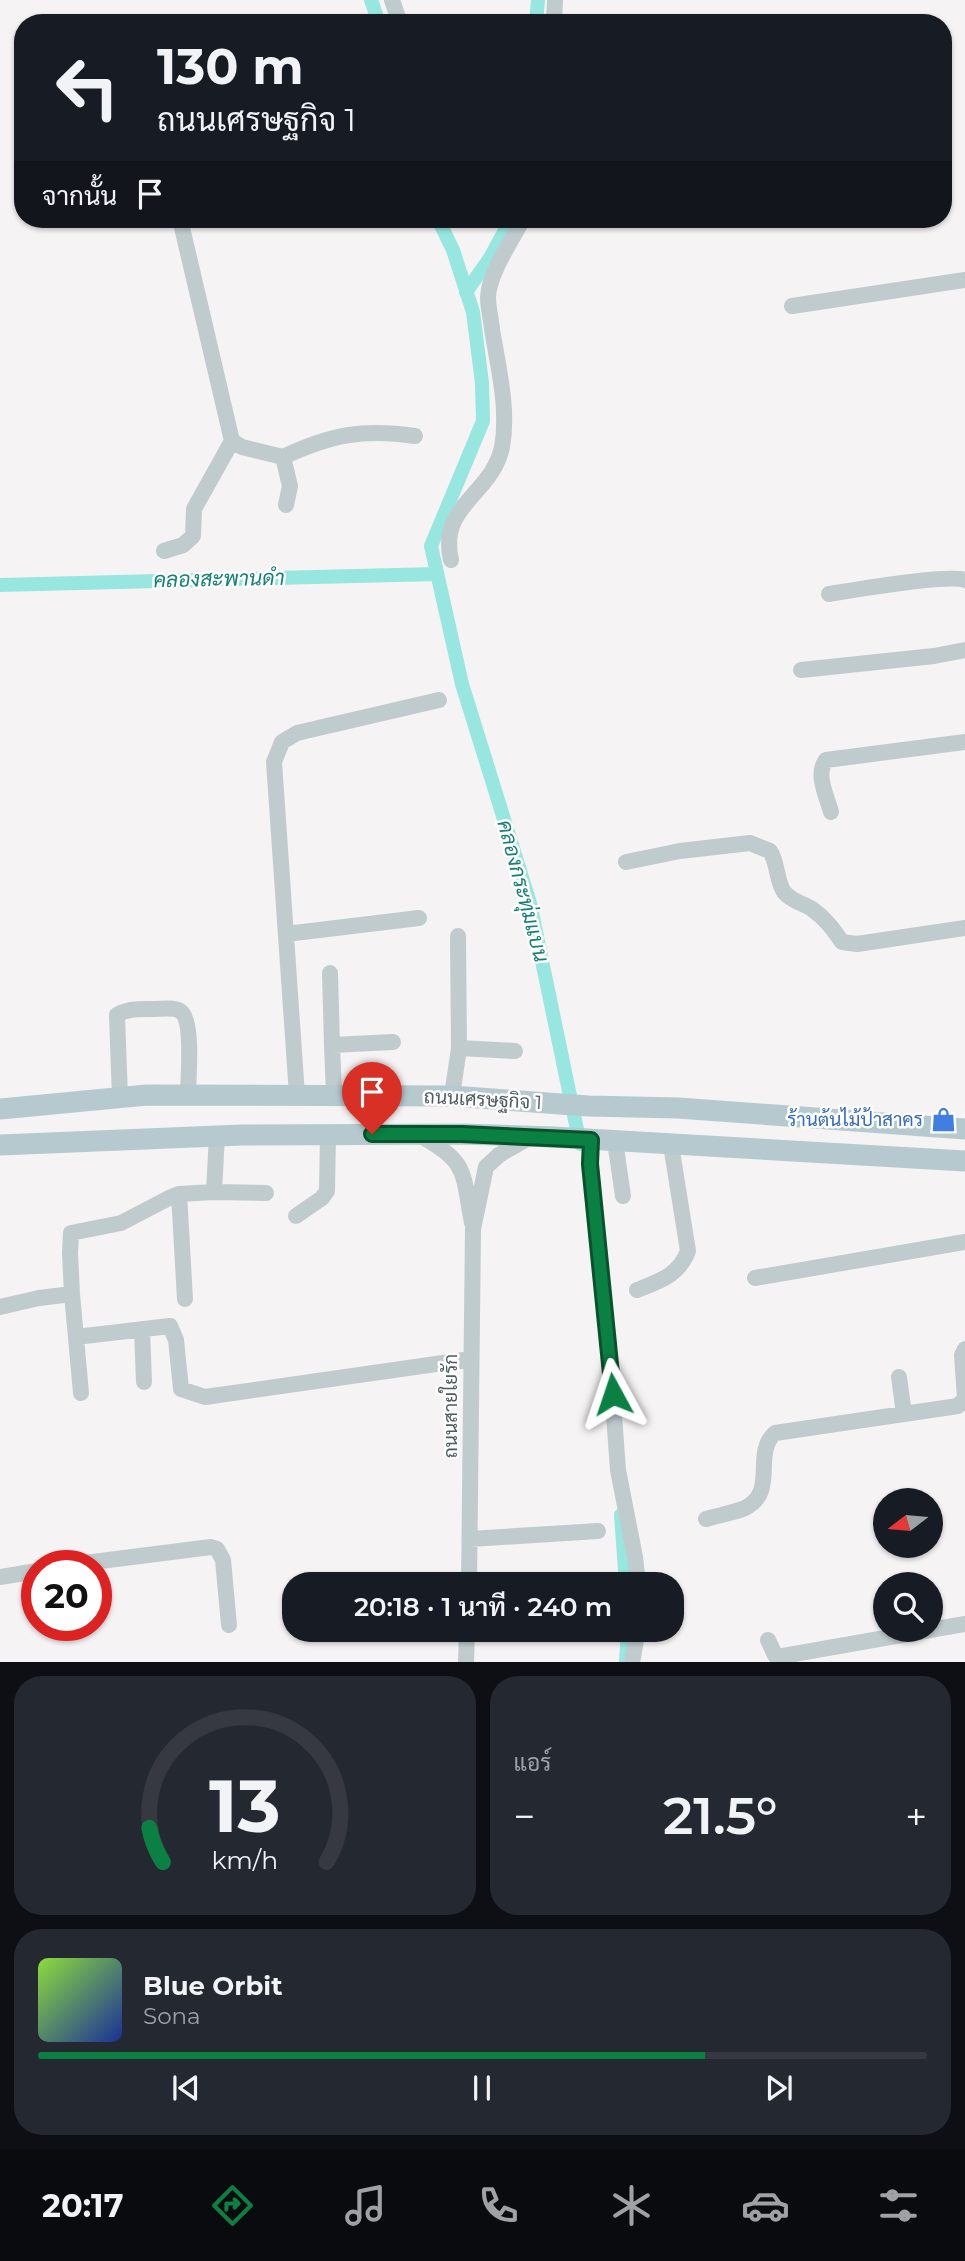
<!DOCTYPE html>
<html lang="th">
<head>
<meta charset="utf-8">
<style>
	:root { --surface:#171b24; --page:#242831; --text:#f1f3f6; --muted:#9ea1a6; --line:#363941; --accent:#0b8043 }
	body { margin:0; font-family:Montserrat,Sarabun,sans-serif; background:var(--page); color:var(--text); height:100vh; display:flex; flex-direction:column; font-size:26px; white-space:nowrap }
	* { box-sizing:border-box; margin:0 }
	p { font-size:23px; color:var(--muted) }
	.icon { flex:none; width:38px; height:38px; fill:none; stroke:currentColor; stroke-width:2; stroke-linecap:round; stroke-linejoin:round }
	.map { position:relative; height:1662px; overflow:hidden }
	.panel { display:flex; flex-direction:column; gap:14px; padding:14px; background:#0d0f14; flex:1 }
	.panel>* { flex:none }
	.guide { position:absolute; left:14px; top:14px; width:938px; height:214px; border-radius:28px; box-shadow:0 2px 5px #0004; background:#171b24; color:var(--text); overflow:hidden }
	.needle { width:46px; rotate:254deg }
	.controls { position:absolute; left:873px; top:1488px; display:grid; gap:14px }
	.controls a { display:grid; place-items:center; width:70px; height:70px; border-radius:50%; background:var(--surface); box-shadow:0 2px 5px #0004; font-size:35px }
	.speed { position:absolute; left:21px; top:1550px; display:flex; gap:14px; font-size:35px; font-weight:700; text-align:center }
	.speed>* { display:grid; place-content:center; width:91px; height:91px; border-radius:50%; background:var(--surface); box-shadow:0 2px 5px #0004; line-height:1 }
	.speed .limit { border:10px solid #d22; background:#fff; color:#111 }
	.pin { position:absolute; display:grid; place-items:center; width:60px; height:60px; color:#fff; margin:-72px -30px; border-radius:50% 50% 50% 0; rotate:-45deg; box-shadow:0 0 7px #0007 }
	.pin .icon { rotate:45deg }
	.me { position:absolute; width:77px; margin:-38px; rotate:355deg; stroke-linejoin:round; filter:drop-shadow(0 0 5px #0008) }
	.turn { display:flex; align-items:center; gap:24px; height:147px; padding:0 28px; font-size:32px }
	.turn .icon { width:91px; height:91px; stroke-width:2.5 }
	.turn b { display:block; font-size:49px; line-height:60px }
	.then { display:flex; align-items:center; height:66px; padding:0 28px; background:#0003; gap:14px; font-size:26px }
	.big { font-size:52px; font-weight:600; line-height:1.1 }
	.panel .tile { flex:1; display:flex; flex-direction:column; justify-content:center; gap:10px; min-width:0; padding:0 24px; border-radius:28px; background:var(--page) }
	.panel .dial { align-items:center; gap:0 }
	.dial svg { height:182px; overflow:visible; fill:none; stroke:var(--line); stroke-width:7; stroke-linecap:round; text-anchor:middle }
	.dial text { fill:var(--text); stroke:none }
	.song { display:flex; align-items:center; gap:21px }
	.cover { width:84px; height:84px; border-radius:10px; background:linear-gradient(135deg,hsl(90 70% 55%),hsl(230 70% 35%)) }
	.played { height:7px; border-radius:4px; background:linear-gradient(90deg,var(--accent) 75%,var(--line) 75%) }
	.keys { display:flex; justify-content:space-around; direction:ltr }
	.heat { display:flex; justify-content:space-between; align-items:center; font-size:38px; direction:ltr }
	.panel .tiles { flex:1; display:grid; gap:14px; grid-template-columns:1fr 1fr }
	.tile:last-child { grid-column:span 2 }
	.trip { position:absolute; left:282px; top:1572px; width:402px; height:70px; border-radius:28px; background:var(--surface); box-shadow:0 2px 5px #0004; font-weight:600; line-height:70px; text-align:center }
	.dock { display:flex; height:112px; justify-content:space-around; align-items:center; background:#090b0e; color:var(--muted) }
	.dock .icon { width:49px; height:49px }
	.dock .active { color:var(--accent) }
	.dock b { font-size:32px; color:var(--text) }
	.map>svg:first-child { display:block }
</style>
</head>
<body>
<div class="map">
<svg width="965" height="1663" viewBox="0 0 965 1663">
	<rect width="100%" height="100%" fill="#f5f3f3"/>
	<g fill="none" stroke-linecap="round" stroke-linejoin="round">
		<path stroke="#97e6e0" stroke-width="14" d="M 371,0 L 379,23
			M 536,23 L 538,0
			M 438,219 L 453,250 L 473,312 L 482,383 L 483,421 L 431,546 L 462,684 L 530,903 L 580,1144
			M 466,292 L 490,258 L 511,219
			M 0,585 L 437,574
			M 621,1515 L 626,1584
			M 626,1663 L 628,1629"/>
		<path stroke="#c0cbce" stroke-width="16" d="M 392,0 L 400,23
			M 554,23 L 555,0
			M 792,306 L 965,280
			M 232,441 L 242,447 L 283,457 L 290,486 L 286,505
			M 283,457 C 330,435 363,428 415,436
			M 164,551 L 183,545 L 193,536 L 194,509 L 232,441 L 180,219
			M 451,560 C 438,505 492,495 502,447 C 509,409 498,367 492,329 C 491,319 488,307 488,297 C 489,273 512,240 523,219
			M 829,594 C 855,590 946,574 965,580
			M 801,670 L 934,656 L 965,650
			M 831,812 C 827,797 815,774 826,760 L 965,742
			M 626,862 L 680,851 L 750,843 L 770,851 C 778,863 776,880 784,892 C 792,902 803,903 812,909 C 825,918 833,929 842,942 L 857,944 L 965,928
			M 286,934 L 419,918
			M 330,973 L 332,1045
			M 459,1048 L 515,1051
			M 334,1094 L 332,1045 L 393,1042
			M 297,1095 L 274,762 L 282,742 L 297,733 L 439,700
			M 452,1096 L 459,1048 L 458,936
			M 120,1098 L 117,1015 C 128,1008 141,1009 154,1009 C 161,1009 174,1007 180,1011 C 194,1019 188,1079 188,1095
			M 419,1135 C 469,1162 462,1172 472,1223
			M 591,1140 L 589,1164 L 611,1374 L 618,1470 L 635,1557 L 638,1584
			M 615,1141 L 623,1196
			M 214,1192 L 266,1193
			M 179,1194 L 185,1299
			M 296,1216 L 322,1198 L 327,1191 L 328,1134
			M 755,1278 L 965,1242
			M 637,1290 C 660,1281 679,1275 688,1251 L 671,1145
			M 72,1294 L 81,1393
			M 0,1307 L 39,1298 L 72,1294 L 70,1253 L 71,1233 L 121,1223 L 169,1198 L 179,1194 L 214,1192 L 217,1135
			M 142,1329 L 144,1382
			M 76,1337 L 170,1326 L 176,1340 L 181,1389 L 205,1397 L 471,1359
			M 899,1377 L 904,1414
			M 706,1519 C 719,1515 733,1513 745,1508 C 778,1492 752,1453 775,1433 L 958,1406 L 965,1398 L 962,1355 L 965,1349
			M 470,1539 L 598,1531
			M 61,1566 L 211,1547 L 217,1549 L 223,1560 L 229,1625
			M 0,1577 L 37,1571
			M 469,1584 L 473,1229 L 486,1167 L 499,1155 L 530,1137
			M 768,1640 L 775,1655 L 783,1656 L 965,1624
			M 466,1663 L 467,1629
			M 632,1663 L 638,1629"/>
		<path stroke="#b5c9ce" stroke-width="21" d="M 0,1109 L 147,1095 L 452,1096 L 588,1106 L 678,1108 L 965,1129
			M 0,1145 L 242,1135 L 462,1134 L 553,1137 L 965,1161"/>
	</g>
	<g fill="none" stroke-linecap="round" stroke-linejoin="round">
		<defs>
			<path id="route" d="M 372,1134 L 462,1134 L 591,1140 L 590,1164 L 613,1394"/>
		</defs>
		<use href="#route" stroke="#07532c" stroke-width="18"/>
		<use href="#route" stroke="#0b8043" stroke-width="12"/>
	</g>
	<defs>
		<symbol id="shop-bare" viewBox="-9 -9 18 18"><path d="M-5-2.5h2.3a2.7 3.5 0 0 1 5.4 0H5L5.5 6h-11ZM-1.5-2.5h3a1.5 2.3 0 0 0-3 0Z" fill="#3f7fe0" stroke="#fff" stroke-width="2.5" paint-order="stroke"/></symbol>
	</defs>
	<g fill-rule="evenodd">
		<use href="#shop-bare" x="926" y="1102" width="35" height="35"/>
	</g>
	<g text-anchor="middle" stroke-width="5" stroke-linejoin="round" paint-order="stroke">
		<g font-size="19" fill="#4c5b5f" stroke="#fff">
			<text transform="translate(483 1099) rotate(3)" y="7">ถนนเศรษฐกิจ 1</text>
			<text transform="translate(450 1406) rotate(-90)" y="7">ถนนสายใยรัก</text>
		</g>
		<g font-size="19" fill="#366cbe" stroke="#fff" text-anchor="end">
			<text x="923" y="1126">ร้านต้นไม้ป้าสาคร</text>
		</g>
		<g font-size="21" font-style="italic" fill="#168078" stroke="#fff">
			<text transform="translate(219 579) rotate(-1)" y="7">คลองสะพานดำ</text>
			<text transform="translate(523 891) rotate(75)" y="7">คลองกระทุ่มแบน</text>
		</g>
	</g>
</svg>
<div class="controls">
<a><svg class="needle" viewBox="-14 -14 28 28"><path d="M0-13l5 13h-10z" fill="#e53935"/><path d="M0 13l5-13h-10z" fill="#9ea1a6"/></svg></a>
<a><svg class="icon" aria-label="search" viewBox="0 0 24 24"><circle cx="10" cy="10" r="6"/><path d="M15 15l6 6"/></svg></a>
</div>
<div class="speed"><div class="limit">20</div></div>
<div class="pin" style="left:372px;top:1134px;background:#d93025"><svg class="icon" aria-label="arrive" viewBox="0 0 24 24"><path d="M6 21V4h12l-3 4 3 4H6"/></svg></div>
<svg class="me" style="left:613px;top:1394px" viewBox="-20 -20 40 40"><path d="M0-17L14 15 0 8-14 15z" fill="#0b8043" stroke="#fff" stroke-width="4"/></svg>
<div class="trip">20:18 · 1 นาที · 240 m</div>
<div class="guide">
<div class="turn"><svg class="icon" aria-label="left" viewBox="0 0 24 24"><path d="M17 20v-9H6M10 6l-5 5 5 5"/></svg><div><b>130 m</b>ถนนเศรษฐกิจ 1</div></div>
<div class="then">จากนั้น<svg class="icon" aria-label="arrive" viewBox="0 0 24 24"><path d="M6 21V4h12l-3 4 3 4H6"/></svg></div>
</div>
</div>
<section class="panel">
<div class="tiles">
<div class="tile dial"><svg viewBox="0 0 100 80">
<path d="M14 69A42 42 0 1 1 86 69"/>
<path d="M14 69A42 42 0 0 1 8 54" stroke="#0b8043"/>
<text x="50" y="56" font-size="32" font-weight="700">13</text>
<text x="50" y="72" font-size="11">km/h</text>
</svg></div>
<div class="tile"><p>แอร์</p>
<div class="heat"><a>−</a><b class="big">21.5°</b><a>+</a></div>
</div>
<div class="tile">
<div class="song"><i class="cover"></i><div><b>Blue Orbit</b><p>Sona</p></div></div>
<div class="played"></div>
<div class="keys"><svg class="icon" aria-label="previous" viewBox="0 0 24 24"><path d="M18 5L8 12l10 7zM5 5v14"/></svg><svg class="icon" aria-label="pause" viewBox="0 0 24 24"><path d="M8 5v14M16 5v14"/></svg><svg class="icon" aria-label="next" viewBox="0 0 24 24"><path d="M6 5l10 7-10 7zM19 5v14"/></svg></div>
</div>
</div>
</section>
<nav class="dock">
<b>20:17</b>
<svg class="icon active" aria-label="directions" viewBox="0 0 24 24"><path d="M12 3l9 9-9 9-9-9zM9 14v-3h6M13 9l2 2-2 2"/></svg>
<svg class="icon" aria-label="music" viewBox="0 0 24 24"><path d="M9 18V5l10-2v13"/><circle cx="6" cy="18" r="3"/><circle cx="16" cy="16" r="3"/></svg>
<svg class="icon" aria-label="phone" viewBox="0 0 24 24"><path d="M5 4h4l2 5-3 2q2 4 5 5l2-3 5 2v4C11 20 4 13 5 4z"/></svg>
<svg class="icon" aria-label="climate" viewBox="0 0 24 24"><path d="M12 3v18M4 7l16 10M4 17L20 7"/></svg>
<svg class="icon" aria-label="car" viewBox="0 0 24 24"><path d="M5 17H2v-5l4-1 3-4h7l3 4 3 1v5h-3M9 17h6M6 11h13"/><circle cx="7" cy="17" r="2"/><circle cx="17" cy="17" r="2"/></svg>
<svg class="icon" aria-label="filters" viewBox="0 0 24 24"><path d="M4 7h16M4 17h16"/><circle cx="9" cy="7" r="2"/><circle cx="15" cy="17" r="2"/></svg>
</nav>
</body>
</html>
